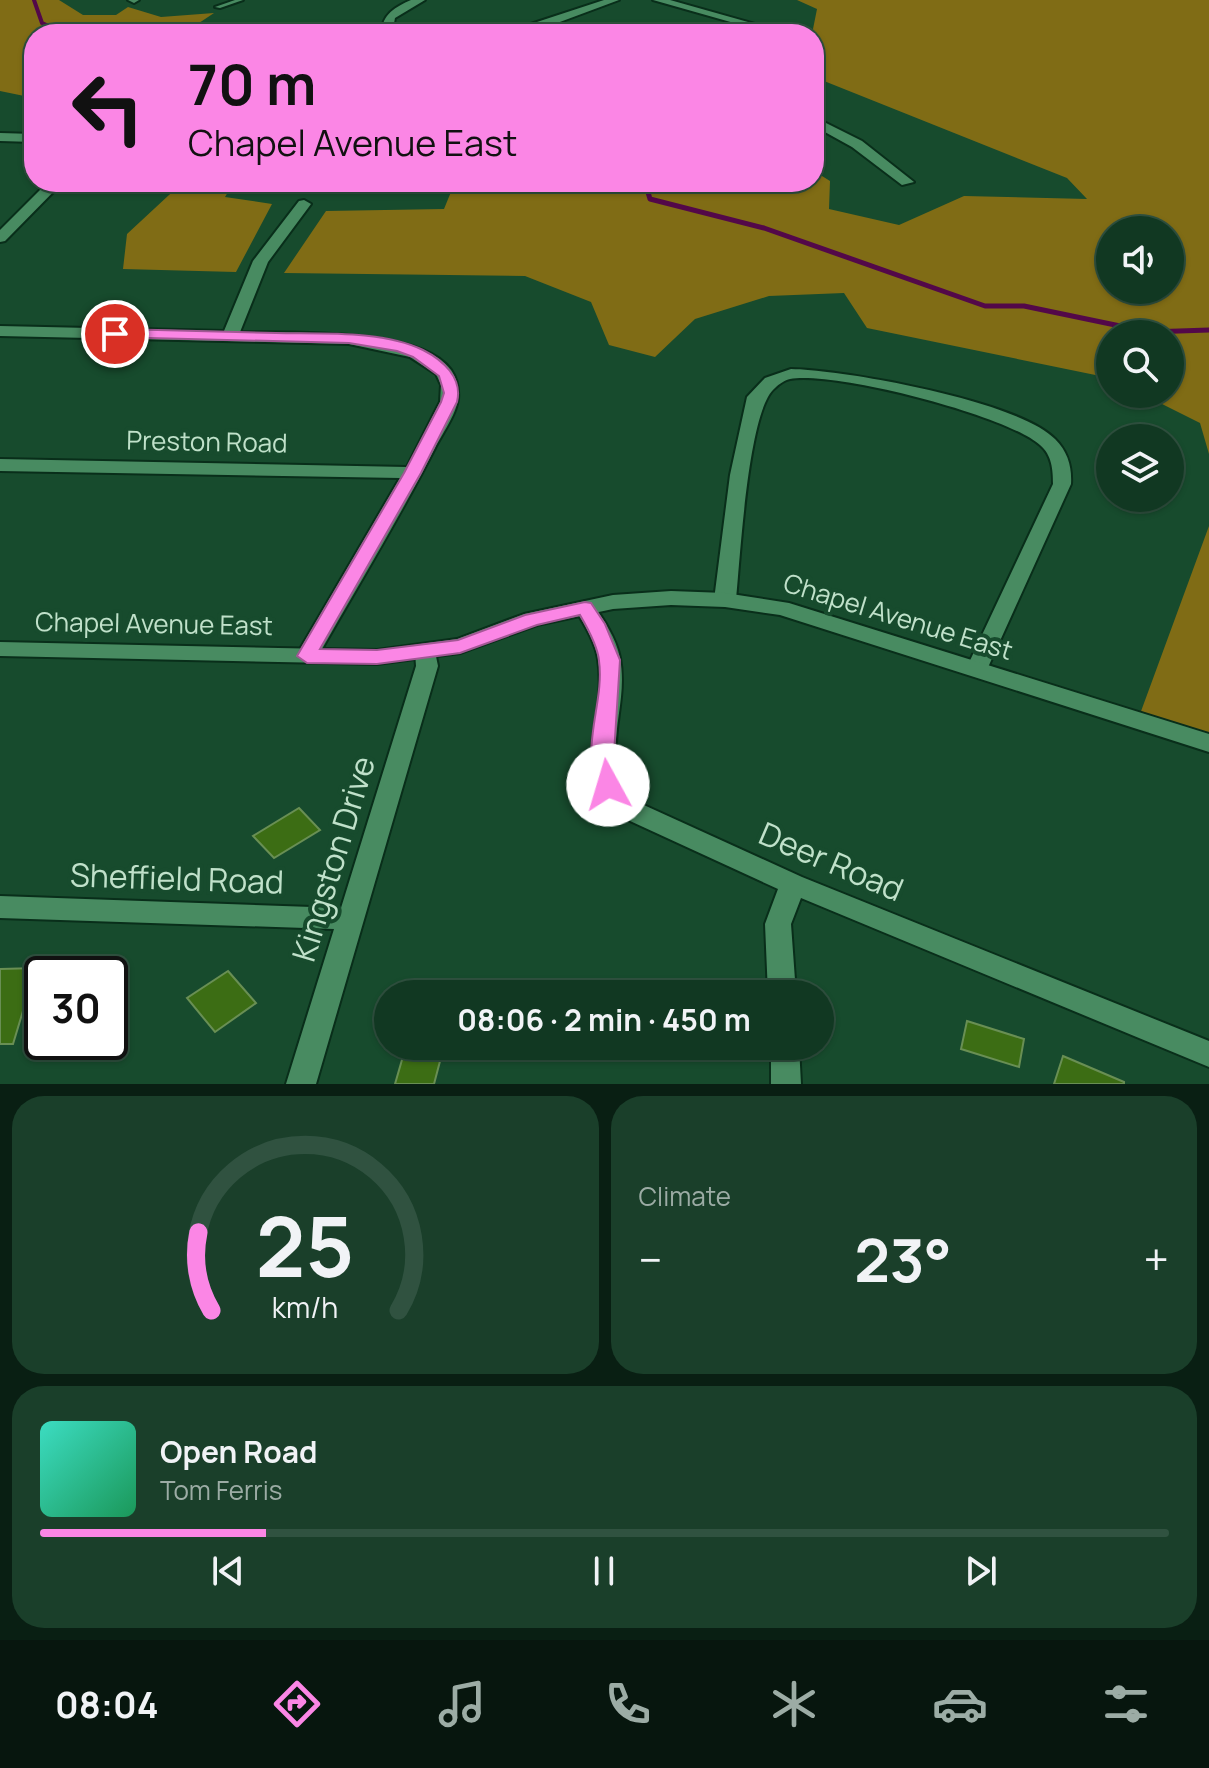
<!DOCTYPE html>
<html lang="en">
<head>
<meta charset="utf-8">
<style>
	:root { --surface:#113822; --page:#1a3f2a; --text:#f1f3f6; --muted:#9caca5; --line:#305240; --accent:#fb86e5 }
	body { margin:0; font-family:Manrope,sans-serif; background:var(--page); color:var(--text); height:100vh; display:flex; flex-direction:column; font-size:30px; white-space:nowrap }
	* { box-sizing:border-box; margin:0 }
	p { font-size:26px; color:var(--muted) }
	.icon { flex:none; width:44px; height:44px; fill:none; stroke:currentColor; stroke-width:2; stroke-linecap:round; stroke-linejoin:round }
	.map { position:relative; height:1084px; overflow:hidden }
	.panel { display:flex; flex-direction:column; gap:12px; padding:12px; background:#091f13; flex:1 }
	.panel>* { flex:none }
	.guide { position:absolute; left:24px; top:24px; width:800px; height:168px; border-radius:32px; box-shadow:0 2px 6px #0004,0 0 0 2px var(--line); background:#fb86e5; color:#111; overflow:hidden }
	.fabs { position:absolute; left:1096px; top:216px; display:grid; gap:16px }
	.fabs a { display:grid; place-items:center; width:88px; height:88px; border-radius:50%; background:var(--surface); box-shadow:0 2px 6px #0004,0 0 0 2px var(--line); font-size:40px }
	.speed { position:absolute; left:24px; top:956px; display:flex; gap:16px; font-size:40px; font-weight:700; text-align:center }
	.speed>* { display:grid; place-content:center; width:104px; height:104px; border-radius:50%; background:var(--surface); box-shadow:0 2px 6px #0004,0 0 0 2px var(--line); line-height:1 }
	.speed .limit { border:4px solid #111; border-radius:12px; background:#fff; color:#111 }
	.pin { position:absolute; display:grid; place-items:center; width:68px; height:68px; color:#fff; margin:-34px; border:4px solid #fff; border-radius:50%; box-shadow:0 2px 8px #0007 }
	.me { position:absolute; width:88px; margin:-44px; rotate:354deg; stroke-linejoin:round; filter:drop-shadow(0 0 6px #0008) }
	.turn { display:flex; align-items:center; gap:28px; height:168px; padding:0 32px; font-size:36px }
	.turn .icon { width:104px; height:104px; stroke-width:2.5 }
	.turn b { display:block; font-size:56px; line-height:68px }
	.big { font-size:60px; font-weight:700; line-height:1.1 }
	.panel .tile { flex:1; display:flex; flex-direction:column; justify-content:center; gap:12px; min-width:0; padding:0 28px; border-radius:32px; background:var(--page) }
	.panel .dial { align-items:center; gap:0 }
	.dial svg { height:208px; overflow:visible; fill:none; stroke:var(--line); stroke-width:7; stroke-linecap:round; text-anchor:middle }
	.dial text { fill:var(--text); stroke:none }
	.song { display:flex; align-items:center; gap:24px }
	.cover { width:96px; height:96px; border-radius:12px; background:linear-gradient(135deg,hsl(170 70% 55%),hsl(150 70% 35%)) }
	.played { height:8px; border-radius:4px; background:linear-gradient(90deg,var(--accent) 20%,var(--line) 20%) }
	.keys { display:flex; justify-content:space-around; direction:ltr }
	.heat { display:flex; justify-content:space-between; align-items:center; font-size:44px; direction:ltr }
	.panel .tiles { flex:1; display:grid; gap:12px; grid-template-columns:1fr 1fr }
	.tile:last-child { grid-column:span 2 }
	.trip { position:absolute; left:374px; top:980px; width:460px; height:80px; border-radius:40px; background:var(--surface); box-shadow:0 2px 6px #0004,0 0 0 2px var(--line); font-weight:700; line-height:80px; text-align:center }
	.tab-bar { display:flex; height:128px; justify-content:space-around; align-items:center; background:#07160e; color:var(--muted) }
	.tab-bar .icon { width:56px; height:56px }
	.tab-bar .current { color:var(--accent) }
	.tab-bar b { font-size:36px; color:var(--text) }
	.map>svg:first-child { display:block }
</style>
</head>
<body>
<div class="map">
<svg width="1209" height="1084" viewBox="0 0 1209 1084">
	<rect width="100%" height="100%" fill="#174b2d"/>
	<path fill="#806c15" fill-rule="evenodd" d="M 0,0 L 59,0 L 83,15 L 116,15 L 128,7 L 161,17 L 214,13 L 199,23 L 229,28 L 221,34 L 34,34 L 34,98 L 0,91 Z
		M 797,0 L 1209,0 L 1209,454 L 1200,423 L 1142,394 L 1170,394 L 1170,334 L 1110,334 L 1110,378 L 867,328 L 844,293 L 769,296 L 695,319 L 655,357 L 609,345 L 591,302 L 525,276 L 284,273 L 326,211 L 444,209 L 455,182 L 814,182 L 814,171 L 830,181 L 829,209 L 899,225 L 964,196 L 1087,199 L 1067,178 L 814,77 L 812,34 L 817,9 ZM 1110,230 L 1170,230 L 1170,290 L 1110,290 Z
		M 183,182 L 234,182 L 225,197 L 272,204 L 236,272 L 123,269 L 127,234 Z
		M 1209,526 L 1209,739 L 1140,714 Z"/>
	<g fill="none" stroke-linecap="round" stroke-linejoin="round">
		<path stroke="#530849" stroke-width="4" d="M 34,0 L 42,23 L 67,34"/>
		<path stroke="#530849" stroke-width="5" d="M 645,182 L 650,199 L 764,228 L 985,306 L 1024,306 L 1149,332 L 1209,330"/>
	</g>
	<path fill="#3c6d14" stroke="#698f54" stroke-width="2" d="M 299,808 L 320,830 L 274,858 L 253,836 Z
		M 36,968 L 13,1044 L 0,1044 L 0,969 Z
		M 228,971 L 256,1003 L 215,1032 L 187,998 Z
		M 967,1021 L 1024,1039 L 1019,1067 L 961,1049 Z
		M 406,1046 L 444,1046 L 434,1084 L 395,1084 Z
		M 1063,1056 L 1124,1082 L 1124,1084 L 1054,1084 Z"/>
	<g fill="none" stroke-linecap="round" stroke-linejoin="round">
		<defs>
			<path id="service" d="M 235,0 L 243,0 L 220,8 L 215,7 Z"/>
			<path id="minor" d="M 128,0 L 139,0 L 134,3 Z
				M 411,0 L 425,0 L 395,18 L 392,34 L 382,34 C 381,15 395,7 411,0 Z
				M 604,0 L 619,0 L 533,32 L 500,34 Z
				M 653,0 L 670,0 L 783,32 L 773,34 Z
				M 814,117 L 862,141 L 914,182 L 902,185 L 852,147 L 814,126 Z
				M 0,133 L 34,134 L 34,142 L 0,141 Z
				M 48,182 L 63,182 L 5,241 L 0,242 L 0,230 Z
				M 304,200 L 311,204 L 268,262 L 240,332 C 289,333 421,327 451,370 C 457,379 459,388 458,399 C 456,415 442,434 435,448 C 399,519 357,587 318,656 L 315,661 L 299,661 L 296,656 L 400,478 L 0,471 L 0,459 L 407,467 L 440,402 L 441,385 L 436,374 L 410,357 L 349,344 L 0,336 L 0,326 L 224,331 L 253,261 L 299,201 Z
				M 791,369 C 846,370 1018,401 1055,439 C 1068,452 1072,467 1071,484 L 985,674 L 969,674 L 966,669 L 1053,484 C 1053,470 1052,455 1040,445 C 1006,415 835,371 790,379 C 785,380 779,384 775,388 C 748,409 740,560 736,600 L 725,607 L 714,600 L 730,475 L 747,397 L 765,378 Z
				M 585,601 L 592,603 C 604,620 616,638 620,658 C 630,711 596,755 635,801 L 802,877 L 1209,1041 L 1209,1067 L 801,898 L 791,924 L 796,994 L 768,994 L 765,924 L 778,889 L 617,815 C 569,754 608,723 598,659 C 595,641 584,623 574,608 Z
				M 426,645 L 434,647 L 438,666 L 316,1084 L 286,1084 L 334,929 L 0,918 L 0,896 L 341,908 L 416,666 L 415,652 L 418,647 Z
				M 771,1046 L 799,1046 L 801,1084 L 771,1084 Z"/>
			<path id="tertiary" d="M 671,591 L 725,593 L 789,603 L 1209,734 L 1209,752 L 780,615 L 725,607 L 671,605 L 613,609 L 537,625 L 460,653 L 377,664 L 0,656 L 0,642 L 377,650 L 457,639 L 524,614 L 613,595 Z"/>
		</defs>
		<use href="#service" stroke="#092e1a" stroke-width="4"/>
		<use href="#minor" stroke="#092e1a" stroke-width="4"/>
		<use href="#tertiary" stroke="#092e1a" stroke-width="4"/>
		<use href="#service" fill="#488b61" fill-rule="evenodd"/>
		<use href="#minor" fill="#488b61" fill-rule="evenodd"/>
		<use href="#tertiary" fill="#488b61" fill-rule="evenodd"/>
	</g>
	<path fill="#fb86e5" stroke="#a35795" stroke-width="2" d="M 115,329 C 169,330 223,332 276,333 C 320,334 383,330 423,350 C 443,360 463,378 457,402 L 421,473 L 320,649 L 377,650 L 458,640 L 525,615 L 585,602 L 591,603 L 605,624 L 620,660 L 614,754 L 619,785 L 616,791 L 608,793 L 600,791 C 578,752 605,702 599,661 C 598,646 587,627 580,615 L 537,625 L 460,653 L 377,664 L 307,663 L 297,656 L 404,473 L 441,402 L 444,393 L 439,376 L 413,357 L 397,351 L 349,343 L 110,337 L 108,334 Z"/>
	<g text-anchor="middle" stroke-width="8" stroke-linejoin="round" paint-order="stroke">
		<g font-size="26" fill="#c0e1ca" stroke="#174b2d">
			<text transform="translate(207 442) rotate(1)" y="9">Preston Road</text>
			<text transform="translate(898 617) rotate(17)" y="9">Chapel Avenue East</text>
			<text transform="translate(154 624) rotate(1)" y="9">Chapel Avenue East</text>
		</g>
		<g font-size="32" fill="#c0e1ca" stroke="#174b2d">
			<text transform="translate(334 859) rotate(-73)" y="11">Kingston Drive</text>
			<text transform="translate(831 862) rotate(23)" y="11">Deer Road</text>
			<text transform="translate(177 879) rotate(2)" y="11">Sheffield Road</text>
		</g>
	</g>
</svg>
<div class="fabs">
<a><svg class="icon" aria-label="sound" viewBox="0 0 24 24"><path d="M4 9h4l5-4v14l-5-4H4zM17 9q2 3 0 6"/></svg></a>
<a><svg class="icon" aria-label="search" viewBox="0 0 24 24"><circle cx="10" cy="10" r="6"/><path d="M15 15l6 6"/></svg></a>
<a><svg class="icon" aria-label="layers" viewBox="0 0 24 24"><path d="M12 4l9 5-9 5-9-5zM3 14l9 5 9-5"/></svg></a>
</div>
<div class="speed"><div class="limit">30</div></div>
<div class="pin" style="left:115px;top:334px;background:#d93025"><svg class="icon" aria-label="arrive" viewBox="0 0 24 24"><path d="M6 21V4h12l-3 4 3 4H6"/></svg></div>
<svg class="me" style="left:608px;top:785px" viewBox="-20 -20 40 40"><circle r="19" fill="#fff"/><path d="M0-13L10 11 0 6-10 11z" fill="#fb86e5"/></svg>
<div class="trip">08:06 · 2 min · 450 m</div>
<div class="guide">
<div class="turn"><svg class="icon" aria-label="left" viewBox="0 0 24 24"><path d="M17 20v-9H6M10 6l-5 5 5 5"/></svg><div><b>70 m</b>Chapel Avenue East</div></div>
</div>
</div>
<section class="panel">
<div class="tiles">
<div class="tile dial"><svg viewBox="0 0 100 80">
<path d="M14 69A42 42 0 1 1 86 69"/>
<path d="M14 69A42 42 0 0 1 9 39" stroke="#fb86e5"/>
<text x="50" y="56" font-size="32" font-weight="700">25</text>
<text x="50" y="72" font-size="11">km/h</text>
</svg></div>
<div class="tile"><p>Climate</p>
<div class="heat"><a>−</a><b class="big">23°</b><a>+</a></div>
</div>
<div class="tile">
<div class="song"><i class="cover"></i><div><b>Open Road</b><p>Tom Ferris</p></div></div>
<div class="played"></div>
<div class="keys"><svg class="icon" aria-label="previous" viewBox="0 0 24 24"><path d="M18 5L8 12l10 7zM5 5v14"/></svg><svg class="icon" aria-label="pause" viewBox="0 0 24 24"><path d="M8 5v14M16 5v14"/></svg><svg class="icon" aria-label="next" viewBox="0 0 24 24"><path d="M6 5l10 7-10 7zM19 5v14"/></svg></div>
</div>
</div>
</section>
<nav class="tab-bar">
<b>08:04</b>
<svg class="icon current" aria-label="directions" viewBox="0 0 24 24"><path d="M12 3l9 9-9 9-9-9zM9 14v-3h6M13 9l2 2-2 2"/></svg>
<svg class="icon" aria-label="music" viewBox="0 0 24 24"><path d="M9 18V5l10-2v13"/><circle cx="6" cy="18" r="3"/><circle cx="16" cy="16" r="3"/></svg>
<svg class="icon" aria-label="phone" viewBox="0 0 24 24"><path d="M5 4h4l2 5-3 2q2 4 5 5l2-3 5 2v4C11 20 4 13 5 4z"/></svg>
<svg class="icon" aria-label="climate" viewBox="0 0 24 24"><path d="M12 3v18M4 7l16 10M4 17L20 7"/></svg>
<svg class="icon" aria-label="car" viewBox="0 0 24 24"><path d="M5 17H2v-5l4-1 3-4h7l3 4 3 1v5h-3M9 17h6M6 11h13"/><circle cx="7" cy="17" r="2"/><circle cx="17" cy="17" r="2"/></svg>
<svg class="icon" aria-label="filters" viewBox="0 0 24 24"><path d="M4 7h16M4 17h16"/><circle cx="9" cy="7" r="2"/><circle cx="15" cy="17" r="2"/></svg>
</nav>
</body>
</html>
